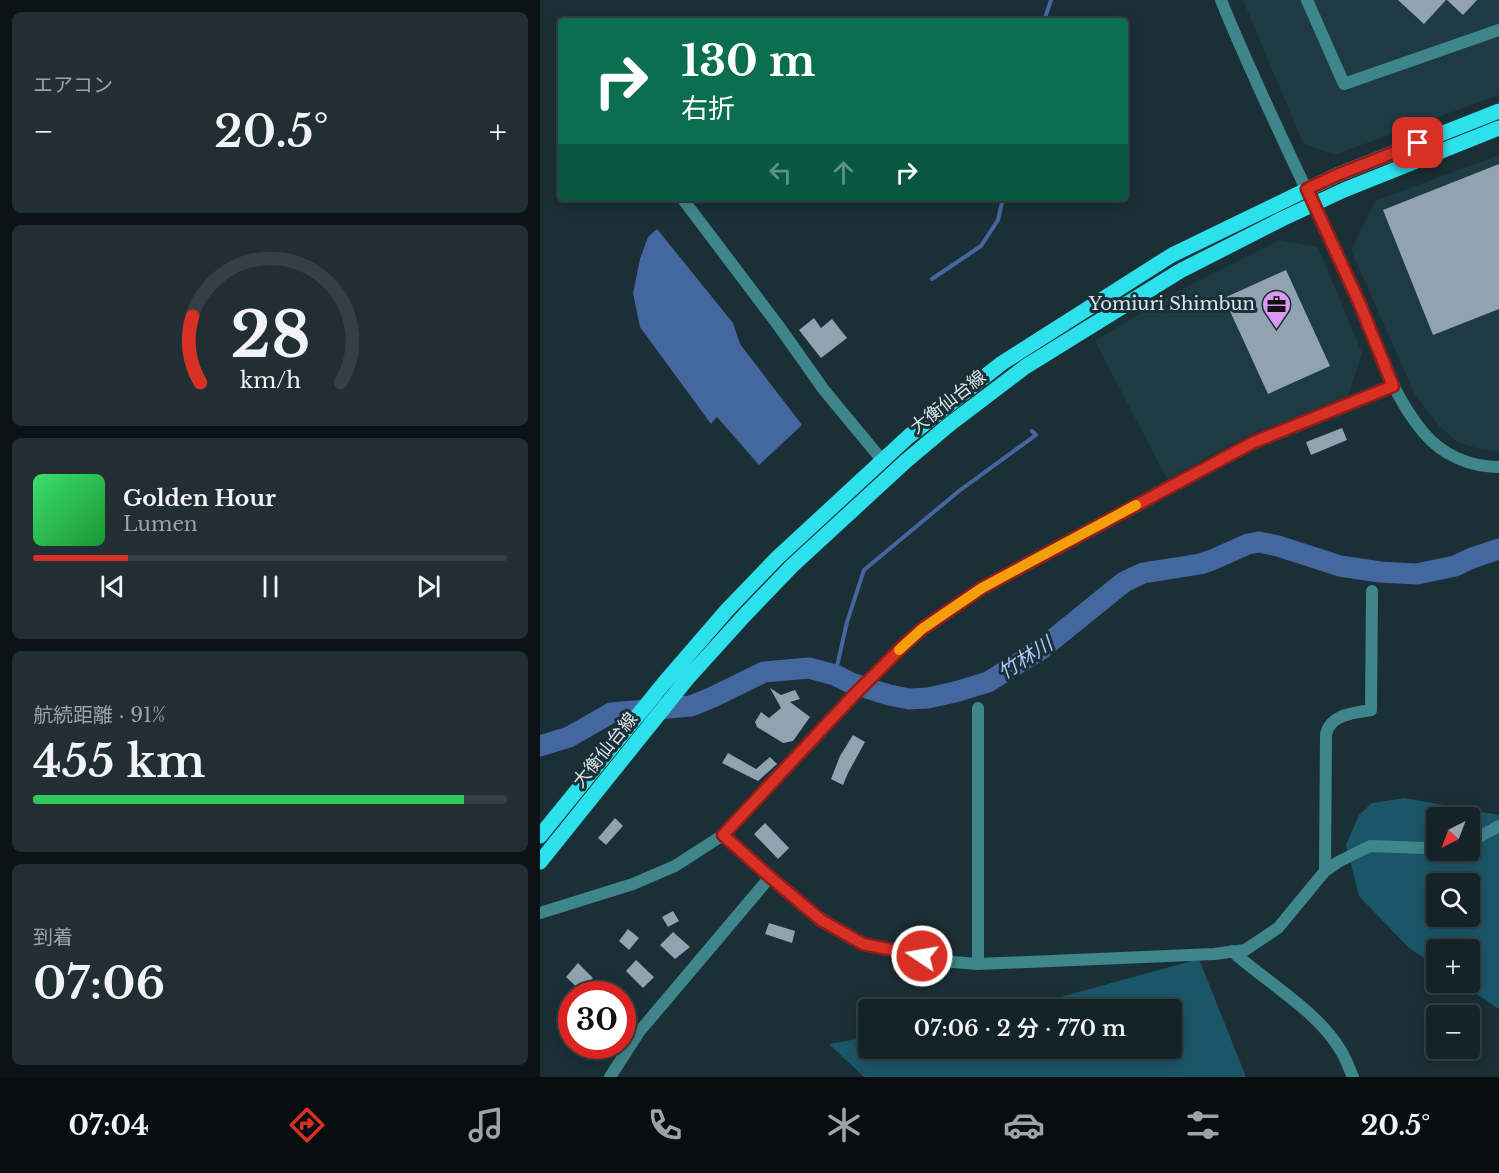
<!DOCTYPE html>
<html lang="ja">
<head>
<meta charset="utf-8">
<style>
	:root { --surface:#142328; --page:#212f34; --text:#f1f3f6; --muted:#9da4a8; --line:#334045; --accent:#d93025 }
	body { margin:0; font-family:"Libre Baskerville","Noto Sans JP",serif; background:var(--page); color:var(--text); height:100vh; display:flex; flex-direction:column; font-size:22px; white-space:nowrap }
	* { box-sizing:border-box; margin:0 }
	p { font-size:20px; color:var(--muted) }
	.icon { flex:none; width:33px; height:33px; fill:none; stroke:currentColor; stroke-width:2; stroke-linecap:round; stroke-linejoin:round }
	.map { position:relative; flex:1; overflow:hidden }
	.sheet { display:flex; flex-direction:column; gap:12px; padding:12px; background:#0b1316; width:540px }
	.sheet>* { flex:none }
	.guide { position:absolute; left:18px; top:18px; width:570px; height:183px; border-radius:6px; box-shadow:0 3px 15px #0003,0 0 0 2px var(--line); background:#0b6e4f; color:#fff; overflow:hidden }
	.needle { width:39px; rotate:222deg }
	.controls { position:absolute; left:886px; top:807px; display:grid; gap:12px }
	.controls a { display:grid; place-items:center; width:54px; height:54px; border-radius:6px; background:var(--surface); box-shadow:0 3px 15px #0003,0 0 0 2px var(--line); font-size:30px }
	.speed { position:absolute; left:18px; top:981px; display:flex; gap:12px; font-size:30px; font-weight:700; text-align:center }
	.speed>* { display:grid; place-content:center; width:78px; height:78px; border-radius:50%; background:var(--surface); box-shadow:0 3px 15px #0003,0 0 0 2px var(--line); line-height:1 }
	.speed .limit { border:9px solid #d22; background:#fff; color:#111 }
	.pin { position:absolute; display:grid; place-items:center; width:51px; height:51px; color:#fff; margin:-26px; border-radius:12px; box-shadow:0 3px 9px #0006 }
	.me { position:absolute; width:66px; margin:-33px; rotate:282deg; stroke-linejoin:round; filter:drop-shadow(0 0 4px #0008) }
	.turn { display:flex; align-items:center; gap:21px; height:126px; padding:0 24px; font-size:27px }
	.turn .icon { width:78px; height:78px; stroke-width:2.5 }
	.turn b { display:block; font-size:42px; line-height:51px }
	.lanes { display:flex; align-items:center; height:57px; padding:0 24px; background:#0003; justify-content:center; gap:30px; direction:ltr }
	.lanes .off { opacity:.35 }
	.big { font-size:45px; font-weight:600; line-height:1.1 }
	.sheet .widget { flex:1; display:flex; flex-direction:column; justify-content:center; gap:9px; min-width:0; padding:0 21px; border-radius:9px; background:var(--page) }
	.sheet .dial { align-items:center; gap:0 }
	.dial svg { height:156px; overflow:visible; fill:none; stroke:var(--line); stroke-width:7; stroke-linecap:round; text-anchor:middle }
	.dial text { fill:var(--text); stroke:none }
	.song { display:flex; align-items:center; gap:18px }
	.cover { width:72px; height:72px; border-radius:9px; background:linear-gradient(135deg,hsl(140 70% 55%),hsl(130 70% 35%)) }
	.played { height:6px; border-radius:3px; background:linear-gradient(90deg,var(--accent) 20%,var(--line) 20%) }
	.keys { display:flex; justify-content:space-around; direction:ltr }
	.heat { display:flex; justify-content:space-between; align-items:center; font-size:33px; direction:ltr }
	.charge { height:9px; border-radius:4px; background:linear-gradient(90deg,#34c759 91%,var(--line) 0) }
	.trip { position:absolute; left:318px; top:999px; width:324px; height:60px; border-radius:6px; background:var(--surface); box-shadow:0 3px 15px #0003,0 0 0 2px var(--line); font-weight:600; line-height:60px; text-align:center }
	.tabs { display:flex; height:96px; justify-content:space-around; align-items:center; background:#080e10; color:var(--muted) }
	.tabs .icon { width:42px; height:42px }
	.tabs .active { color:var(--accent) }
	.tabs b { font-size:27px; color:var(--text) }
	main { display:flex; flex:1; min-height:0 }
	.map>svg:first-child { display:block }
</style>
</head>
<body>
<main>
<section class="sheet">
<div class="widget"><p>エアコン</p>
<div class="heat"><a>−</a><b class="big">20.5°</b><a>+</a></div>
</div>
<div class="widget dial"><svg viewBox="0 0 100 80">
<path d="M14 69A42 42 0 1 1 86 69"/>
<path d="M14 69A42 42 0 0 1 10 35" stroke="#d93025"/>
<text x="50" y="56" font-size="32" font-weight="700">28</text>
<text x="50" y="72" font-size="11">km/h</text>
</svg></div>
<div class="widget">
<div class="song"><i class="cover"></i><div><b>Golden Hour</b><p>Lumen</p></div></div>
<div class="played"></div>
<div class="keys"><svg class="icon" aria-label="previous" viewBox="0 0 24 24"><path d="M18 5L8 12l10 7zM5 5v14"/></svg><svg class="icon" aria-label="pause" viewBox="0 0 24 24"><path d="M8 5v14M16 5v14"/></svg><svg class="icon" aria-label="next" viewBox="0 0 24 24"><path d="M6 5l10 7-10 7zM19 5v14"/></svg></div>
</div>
<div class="widget"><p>航続距離 · 91%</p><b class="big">455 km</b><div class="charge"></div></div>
<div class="widget"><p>到着</p><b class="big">07:06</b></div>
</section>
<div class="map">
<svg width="959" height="1077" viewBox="0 0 959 1077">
	<rect width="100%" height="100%" fill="#1b2f36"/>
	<path fill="#1e3b44" d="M 703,0 L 959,0 L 959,95 L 794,155 L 763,143 Z
		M 959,155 L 959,451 L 943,450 L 917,442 L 899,426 L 875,395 L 811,250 L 835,201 Z
		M 740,240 L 778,247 L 822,353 L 808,396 L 707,436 L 627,479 L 555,341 L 632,294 Z"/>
	<path fill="#1b5668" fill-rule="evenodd" d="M 865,798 L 959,815 L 959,1009 L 920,983 L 930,982 L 930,950 L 897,950 L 897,967 L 868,947 L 819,896 L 806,845 L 819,815 L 832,803 ZM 897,818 L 930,818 L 930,850 L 897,850 ZM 897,884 L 930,884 L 930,916 L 897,916 Z
		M 659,959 L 706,1077 L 324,1077 L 289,1044 L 328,1037 L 328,1048 L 632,1048 L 632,1010 L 468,1009 L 495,1004 Z"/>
	<path fill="#44679f" d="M 117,229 L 193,323 L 200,344 L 262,425 L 219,465 L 177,417 L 171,424 L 100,327 L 93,293 L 100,259 L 108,237 Z"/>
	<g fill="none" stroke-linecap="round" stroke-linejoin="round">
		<path stroke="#44679f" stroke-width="4" d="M 504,21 L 511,0
			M 392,279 L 441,246 L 458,220 L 463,198
			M 295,675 L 307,622 L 324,570 L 419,491 L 496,435 L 492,431"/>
		<path stroke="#44679f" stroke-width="21" d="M 0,746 L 29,737 L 71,713 L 151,706 L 173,697 L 224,672 L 269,668 L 295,675 L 311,683 L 349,695 L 369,699 L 388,698 L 415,692 L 448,682 L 500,650 L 584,582 L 603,573 L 660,564 L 672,560 L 708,544 L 719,542 L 738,546 L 800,566 L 840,572 L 877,574 L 915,566 L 932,558 L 959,549"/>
	</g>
	<path fill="#91a3b1" d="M 858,0 L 906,0 L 884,24 Z
		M 907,0 L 937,0 L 923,15 Z
		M 959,164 L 959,309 L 893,335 L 843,210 Z
		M 746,270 L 790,366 L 728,394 L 684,298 Z
		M 274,318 L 281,328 L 292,319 L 307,338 L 281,358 L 259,330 Z
		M 802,428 L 807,440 L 771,455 L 766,442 Z
		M 230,688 L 241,695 L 255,690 L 260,699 L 250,702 L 270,717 L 253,741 L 243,743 L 217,727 L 215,722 L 221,712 L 229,718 L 241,708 Z
		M 313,735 L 325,742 L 308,773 L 303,785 L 291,779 L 300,756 Z
		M 188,753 L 216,769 L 230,757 L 237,764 L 218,781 L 182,763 Z
		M 75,818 L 83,826 L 66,845 L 58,838 Z
		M 225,823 L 249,848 L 238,859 L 214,834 Z
		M 133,911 L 139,921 L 128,927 L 122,917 Z
		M 229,923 L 255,931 L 252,943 L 225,934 Z
		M 88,929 L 99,938 L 89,950 L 79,941 Z
		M 133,932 L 150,947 L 135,959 L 120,945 Z
		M 96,960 L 114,977 L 103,988 L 86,971 Z
		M 38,963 L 53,978 L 51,980 L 67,994 L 44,994 L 26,977 Z"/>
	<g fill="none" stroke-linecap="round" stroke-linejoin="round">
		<path stroke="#3f868b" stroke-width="12" d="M 681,0 C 720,97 768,190 811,286 C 834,335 848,390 883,432 C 902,455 930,467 959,467
			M 767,0 L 804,84 L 959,30
			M 142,198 L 238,325 L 284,390 L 342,460
			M 438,708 L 438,964
			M 183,835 L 314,695 L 366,643 L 382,629 L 443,588 L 714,442 L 853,386
			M 930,842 L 959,826
			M 785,871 L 786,734 C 791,714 814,713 831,710 L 832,591
			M 0,913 L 93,884 L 135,866 L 183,835 L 230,877 L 281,920 L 323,944 L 401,961 L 438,964 L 674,954 L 705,950 L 738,928 L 785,871 L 798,862 L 830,846 L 885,848 L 897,847
			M 692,951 C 726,982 778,1011 801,1051 C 806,1059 809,1068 813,1077
			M 70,1077 L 99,1032 L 230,877"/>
		<path stroke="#2ce0ec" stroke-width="15" d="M 0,836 L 124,683 L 187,610 L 237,558 L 369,436 L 462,363 L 632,255 L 797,175 L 959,111
			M 0,862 L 147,679 L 204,616 L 252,566 L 366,461 L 410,424 L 485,367 L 640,271 L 742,219 L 804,190 L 959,128"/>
	</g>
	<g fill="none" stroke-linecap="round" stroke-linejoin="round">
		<defs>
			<path id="route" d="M 382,956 L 323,944 L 281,920 L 230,877 L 183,835 L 314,695 L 366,643 L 382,629 L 442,588 L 714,442 L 853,386 L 819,302 L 767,189 L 797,175 L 878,143"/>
		</defs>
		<use href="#route" stroke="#8d1f18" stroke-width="15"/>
		<use href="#route" stroke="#d93025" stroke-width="10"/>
		<path stroke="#f59e0b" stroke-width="10" d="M 359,650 L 382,629 L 442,588 L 596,505"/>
	</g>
	<defs>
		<symbol id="office-pin" viewBox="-11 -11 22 30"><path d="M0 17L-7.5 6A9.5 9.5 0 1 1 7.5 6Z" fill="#dc99f4" stroke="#1b2f36"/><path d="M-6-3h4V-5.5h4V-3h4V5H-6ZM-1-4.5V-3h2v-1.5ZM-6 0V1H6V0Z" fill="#111"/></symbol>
	</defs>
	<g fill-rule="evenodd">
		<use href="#office-pin" x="720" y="288" width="33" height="45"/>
	</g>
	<g text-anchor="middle" stroke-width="6" stroke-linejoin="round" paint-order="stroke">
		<g font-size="18" fill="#d9e5e9" stroke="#1b2f36" text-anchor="end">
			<text x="715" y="310">Yomiuri Shimbun</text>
		</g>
		<g font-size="18" fill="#d9e5e9" stroke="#1b2f36">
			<text transform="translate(408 402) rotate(-38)" y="6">大衡仙台線</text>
			<text transform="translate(65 750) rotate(-51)" y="6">大衡仙台線</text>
		</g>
		<g font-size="20" font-style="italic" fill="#aac9fa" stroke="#1b2f36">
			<text transform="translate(485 658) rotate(-33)" y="7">竹林川</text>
		</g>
	</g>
</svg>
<div class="controls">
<a><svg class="needle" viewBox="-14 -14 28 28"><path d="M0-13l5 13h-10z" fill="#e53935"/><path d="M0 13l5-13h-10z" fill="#9da4a8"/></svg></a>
<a><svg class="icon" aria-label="search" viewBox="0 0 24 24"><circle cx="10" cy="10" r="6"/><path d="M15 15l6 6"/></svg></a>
<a>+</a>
<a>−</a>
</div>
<div class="speed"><div class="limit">30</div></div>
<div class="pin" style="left:878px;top:143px;background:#d93025"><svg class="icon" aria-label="arrive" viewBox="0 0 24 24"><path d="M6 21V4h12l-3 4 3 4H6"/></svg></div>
<svg class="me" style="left:382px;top:956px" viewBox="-20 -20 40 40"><circle r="17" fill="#d93025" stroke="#fff" stroke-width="3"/><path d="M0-11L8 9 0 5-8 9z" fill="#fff"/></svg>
<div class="trip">07:06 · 2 分 · 770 m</div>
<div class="guide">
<div class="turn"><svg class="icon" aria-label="right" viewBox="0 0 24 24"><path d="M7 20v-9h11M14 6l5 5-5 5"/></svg><div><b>130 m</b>右折</div></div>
<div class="lanes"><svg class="icon off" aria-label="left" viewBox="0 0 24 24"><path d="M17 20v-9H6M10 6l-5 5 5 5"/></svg><svg class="icon off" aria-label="ahead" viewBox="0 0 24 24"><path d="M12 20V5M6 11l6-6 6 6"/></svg><svg class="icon" aria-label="right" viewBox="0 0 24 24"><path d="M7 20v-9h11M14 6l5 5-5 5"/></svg></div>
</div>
</div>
</main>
<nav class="tabs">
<b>07:04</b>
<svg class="icon active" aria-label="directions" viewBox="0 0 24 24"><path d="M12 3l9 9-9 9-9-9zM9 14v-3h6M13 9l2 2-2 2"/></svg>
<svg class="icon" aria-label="music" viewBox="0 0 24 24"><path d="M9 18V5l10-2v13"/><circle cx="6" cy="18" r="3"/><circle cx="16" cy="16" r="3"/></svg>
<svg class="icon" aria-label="phone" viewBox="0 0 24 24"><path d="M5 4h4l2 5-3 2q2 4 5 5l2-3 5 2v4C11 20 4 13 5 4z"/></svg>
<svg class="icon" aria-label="climate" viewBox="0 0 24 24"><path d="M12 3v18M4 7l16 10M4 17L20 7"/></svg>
<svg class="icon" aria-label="car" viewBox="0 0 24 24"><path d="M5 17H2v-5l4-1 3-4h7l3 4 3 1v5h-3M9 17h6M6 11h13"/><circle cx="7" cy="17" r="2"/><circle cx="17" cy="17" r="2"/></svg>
<svg class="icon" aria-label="filters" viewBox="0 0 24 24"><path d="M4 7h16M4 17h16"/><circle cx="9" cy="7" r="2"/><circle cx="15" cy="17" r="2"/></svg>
<b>20.5°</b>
</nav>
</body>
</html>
